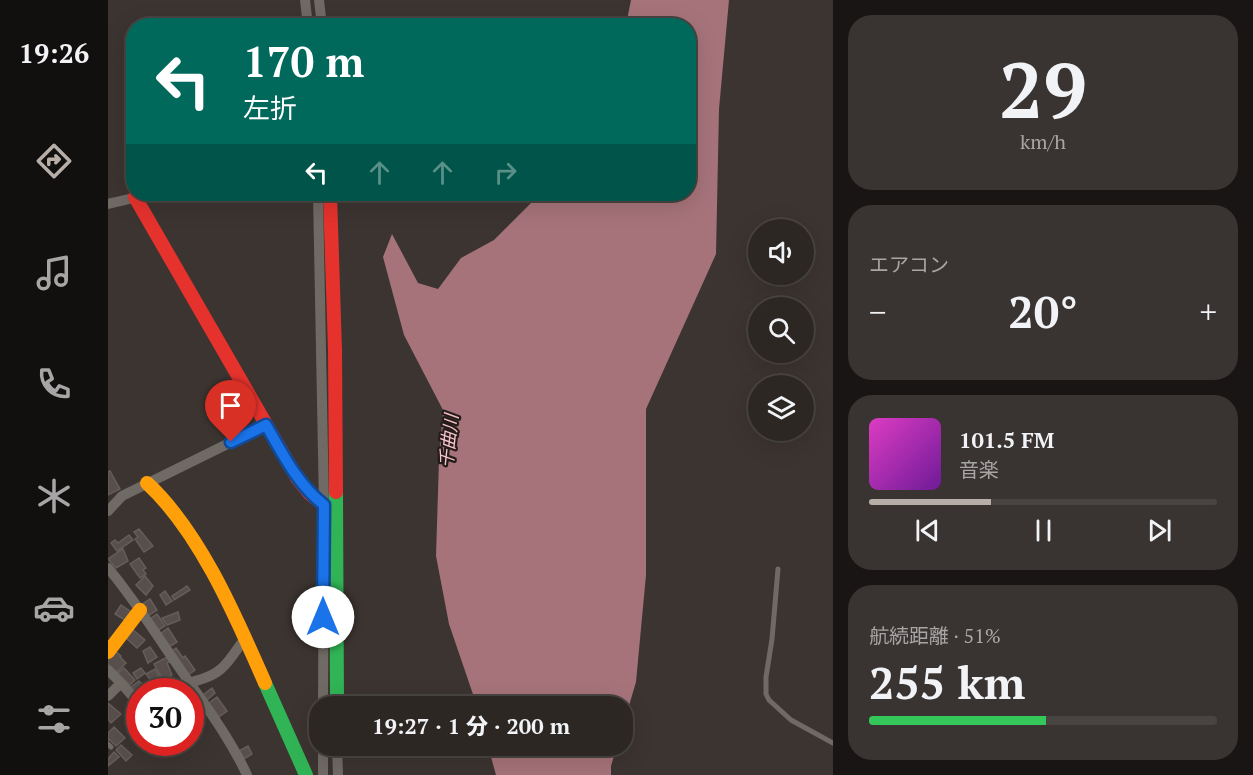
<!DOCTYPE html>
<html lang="ja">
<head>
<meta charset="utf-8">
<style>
	:root { --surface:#2d2724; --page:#393331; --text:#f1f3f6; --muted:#a7a5a6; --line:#484441; --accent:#b7aea8 }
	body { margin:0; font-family:"PT Serif","Noto Sans JP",serif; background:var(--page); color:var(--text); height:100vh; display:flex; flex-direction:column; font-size:22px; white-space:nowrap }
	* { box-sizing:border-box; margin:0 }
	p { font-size:20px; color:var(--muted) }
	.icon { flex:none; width:33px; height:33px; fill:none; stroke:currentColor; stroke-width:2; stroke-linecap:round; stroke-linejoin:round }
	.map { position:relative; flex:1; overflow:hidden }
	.sheet { display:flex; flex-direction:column; gap:15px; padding:15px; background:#191514; width:420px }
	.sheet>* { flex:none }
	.hud { position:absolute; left:18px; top:18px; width:570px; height:183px; border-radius:24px; box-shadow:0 6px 24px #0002,0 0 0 2px var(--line); background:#00695c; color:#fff; overflow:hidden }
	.buttons { position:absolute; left:640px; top:219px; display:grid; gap:12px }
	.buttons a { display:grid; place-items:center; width:66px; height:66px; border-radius:50%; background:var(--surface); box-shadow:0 6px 24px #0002,0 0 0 2px var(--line); font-size:30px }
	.speed { position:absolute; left:18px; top:678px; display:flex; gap:12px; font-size:30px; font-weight:700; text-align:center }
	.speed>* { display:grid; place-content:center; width:78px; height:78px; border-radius:50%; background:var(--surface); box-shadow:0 6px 24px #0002,0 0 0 2px var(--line); line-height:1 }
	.speed .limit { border:9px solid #d22; background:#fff; color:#111 }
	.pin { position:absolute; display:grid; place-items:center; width:51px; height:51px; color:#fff; margin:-62px -26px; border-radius:50% 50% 50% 0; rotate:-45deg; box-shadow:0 0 6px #0007 }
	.pin .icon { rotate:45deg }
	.me { position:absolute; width:66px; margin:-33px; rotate:0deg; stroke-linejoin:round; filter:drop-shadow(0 0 4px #0008) }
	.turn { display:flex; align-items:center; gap:21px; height:126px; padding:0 18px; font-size:27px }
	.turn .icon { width:78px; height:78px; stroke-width:2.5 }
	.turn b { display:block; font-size:42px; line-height:51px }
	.lanes { display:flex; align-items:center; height:57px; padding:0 18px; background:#0003; justify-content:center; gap:30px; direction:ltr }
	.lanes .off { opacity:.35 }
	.big { font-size:45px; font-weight:800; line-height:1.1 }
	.sheet .tile { flex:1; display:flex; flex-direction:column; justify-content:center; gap:9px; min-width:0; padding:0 21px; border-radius:24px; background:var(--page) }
	.sheet .dial { align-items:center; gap:0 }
	.dial b { font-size:78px; line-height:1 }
	.song { display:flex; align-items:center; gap:18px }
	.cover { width:72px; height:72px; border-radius:9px; background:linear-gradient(135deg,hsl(310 70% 55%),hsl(280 70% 35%)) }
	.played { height:6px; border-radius:3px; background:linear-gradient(90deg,var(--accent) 35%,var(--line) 35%) }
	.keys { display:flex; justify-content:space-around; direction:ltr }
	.heat { display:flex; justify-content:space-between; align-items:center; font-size:33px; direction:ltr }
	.charge { height:9px; border-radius:4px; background:linear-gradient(90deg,#34c759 51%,var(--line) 0) }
	.trip { position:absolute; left:201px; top:696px; width:324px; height:60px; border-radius:24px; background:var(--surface); box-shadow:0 6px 24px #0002,0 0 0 2px var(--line); font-weight:800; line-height:60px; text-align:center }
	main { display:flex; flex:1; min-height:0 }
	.tabs { display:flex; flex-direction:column; width:108px; justify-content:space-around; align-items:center; background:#12100e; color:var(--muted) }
	.tabs .icon { width:42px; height:42px }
	.tabs .on { color:var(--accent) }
	.tabs b { font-size:27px; color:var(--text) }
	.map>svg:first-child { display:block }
</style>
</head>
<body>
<main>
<nav class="tabs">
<b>19:26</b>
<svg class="icon on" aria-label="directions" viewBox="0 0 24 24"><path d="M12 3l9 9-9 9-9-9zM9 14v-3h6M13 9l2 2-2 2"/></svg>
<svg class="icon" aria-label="music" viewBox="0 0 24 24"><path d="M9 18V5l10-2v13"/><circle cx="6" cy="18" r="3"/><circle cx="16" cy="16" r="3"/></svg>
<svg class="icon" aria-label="phone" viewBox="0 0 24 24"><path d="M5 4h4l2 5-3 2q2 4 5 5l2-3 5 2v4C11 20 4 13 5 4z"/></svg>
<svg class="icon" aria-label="climate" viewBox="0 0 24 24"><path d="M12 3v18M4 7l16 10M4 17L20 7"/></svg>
<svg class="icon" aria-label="car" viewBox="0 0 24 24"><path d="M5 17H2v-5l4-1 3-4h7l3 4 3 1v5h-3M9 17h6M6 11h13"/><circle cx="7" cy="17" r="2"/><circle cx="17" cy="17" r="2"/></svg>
<svg class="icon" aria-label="filters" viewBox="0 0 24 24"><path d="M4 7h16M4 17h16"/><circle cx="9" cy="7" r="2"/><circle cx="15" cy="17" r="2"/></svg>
</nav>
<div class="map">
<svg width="725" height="775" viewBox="0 0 725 775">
	<rect width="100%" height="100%" fill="#3c3430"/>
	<path fill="#a6737a" d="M 523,0 L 621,0 L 611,109 L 608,254 L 538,409 L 538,575 L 528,682 L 515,726 L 514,706 L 369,706 L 341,624 L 328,556 L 331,460 L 335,410 L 296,335 L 275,257 L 284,234 L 310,283 L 330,289 L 353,258 L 386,240 L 432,194 L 580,194 L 580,26 L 518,25 Z
		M 380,746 L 509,746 L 503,766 L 503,775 L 388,775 Z"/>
	<path fill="#584f4c" stroke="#655d5a" stroke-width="1.5" d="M 2,471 L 12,489 L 0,495 L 0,472 Z
		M 31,529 L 45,546 L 36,552 L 27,539 L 30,537 L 26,532 Z
		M 21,535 L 25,540 L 9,551 L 3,543 L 7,540 L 10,543 Z
		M 15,549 L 20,561 L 8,568 L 0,559 Z
		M 31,558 L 38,568 L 35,570 L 38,574 L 32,578 L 22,564 Z
		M 37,576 L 45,586 L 38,595 L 28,585 Z
		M 79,586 L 82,590 L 66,600 L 64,596 Z
		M 57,591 L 64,601 L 58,605 L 52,595 Z
		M 42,599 L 49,610 L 40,616 L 33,605 Z
		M 13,605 L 25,613 L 20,622 L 7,614 Z
		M 70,612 L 72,620 L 59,625 L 54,618 Z
		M 49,614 L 57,626 L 49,631 L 42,619 Z
		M 60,628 L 69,642 L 61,647 L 52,634 Z
		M 24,629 L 37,640 L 29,648 L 17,637 Z
		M 42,647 L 49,657 L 40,663 L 35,651 Z
		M 68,648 L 75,658 L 77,656 L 87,670 L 80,675 L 64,651 Z
		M 7,651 L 13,656 L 12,657 L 18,663 L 9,672 L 0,664 L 0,658 Z
		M 61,656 L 63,661 L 59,663 L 64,675 L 55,680 L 46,664 Z
		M 16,668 L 27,680 L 22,685 L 9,674 Z
		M 33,668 L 37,673 L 29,679 L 25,673 Z
		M 47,669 L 53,680 L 46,684 L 38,674 Z
		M 31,681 L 41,691 L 32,692 L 32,700 L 23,687 Z
		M 104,688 L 107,693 L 99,700 L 95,695 Z
		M 109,697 L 119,711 L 111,717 L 101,703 Z
		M 0,703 L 13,714 L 3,723 L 0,719 Z
		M 6,727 L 17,738 L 8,746 L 1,739 L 0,740 L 0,733 Z
		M 13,745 L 24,755 L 18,761 L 8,750 Z
		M 140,746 L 144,754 L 136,759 L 131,751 Z
		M 6,752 L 11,757 L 0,766 L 0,759 Z"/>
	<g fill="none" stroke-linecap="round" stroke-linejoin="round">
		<path stroke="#706a64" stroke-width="5" d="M 670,569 L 664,639 L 658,677 L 658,694 L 661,700 L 683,720 L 725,743
			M 0,744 L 3,747"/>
		<path stroke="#706a64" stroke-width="10" d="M 197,0 L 200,26
			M 211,0 L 214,26
			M 210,194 L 216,505 L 215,706
			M 0,204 L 43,194
			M 0,511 L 14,496 L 158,425
			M 0,568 C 26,599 47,633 70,666 C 94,701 121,736 139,775
			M 0,670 L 13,683 L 0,696
			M 13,683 L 32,705
			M 52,692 C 71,682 98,683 114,668 C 123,660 130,647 138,637
			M 229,746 L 230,775
			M 215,775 L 215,746"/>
		<path stroke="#30b455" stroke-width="14" d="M 228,492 L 229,706
			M 157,683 L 198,775"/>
		<path stroke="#ff9f0a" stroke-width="14" d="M 39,483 C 92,532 128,617 157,683
			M 0,652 L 32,610"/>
		<path stroke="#e5322d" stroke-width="14" d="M 222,194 L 227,350 L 228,492
			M 27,197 L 189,478 L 201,493 L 216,505"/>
	</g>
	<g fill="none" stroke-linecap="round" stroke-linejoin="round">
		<defs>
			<path id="route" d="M 123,442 L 158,425 C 175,454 189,484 216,505 L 215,617"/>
		</defs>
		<use href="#route" stroke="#114b97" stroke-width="15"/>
		<use href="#route" stroke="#1a73e8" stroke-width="10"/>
	</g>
	<g text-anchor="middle" stroke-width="4.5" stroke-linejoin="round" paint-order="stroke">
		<g font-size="18" font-style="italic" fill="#f7c3ca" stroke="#231c18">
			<text transform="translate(341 441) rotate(-84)" y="6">千曲川</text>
		</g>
	</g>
</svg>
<div class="buttons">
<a><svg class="icon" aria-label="sound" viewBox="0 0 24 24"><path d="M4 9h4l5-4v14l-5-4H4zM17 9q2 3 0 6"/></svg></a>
<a><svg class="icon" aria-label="search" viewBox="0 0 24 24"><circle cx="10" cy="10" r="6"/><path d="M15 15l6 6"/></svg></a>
<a><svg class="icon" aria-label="layers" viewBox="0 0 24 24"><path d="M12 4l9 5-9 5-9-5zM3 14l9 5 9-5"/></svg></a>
</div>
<div class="speed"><div class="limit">30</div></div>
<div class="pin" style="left:123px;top:442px;background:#d93025"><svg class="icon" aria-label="arrive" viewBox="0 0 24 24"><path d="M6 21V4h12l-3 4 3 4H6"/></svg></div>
<svg class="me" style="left:215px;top:617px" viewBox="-20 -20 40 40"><circle r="19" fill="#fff"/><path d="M0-13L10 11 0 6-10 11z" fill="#1a73e8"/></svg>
<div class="trip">19:27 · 1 分 · 200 m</div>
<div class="hud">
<div class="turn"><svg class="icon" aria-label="left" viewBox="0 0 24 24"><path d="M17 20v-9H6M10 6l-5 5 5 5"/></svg><div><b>170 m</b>左折</div></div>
<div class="lanes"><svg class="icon" aria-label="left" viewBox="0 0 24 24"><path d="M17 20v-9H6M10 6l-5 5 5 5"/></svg><svg class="icon off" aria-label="ahead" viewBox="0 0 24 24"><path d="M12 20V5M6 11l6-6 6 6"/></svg><svg class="icon off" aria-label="ahead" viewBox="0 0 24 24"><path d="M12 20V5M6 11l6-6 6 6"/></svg><svg class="icon off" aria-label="right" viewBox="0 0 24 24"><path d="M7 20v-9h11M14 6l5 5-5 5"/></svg></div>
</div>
</div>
<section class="sheet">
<div class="tile dial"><b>29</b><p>km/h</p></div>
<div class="tile"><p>エアコン</p>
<div class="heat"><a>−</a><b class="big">20°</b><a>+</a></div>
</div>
<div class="tile">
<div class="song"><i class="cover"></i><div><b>101.5 FM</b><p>音楽</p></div></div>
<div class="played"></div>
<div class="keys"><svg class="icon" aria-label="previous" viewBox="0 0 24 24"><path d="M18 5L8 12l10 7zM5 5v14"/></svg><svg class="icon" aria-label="pause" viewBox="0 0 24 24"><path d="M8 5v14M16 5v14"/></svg><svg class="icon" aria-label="next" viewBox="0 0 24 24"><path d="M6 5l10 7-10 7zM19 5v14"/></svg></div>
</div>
<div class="tile"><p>航続距離 · 51%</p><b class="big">255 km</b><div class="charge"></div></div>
</section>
</main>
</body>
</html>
